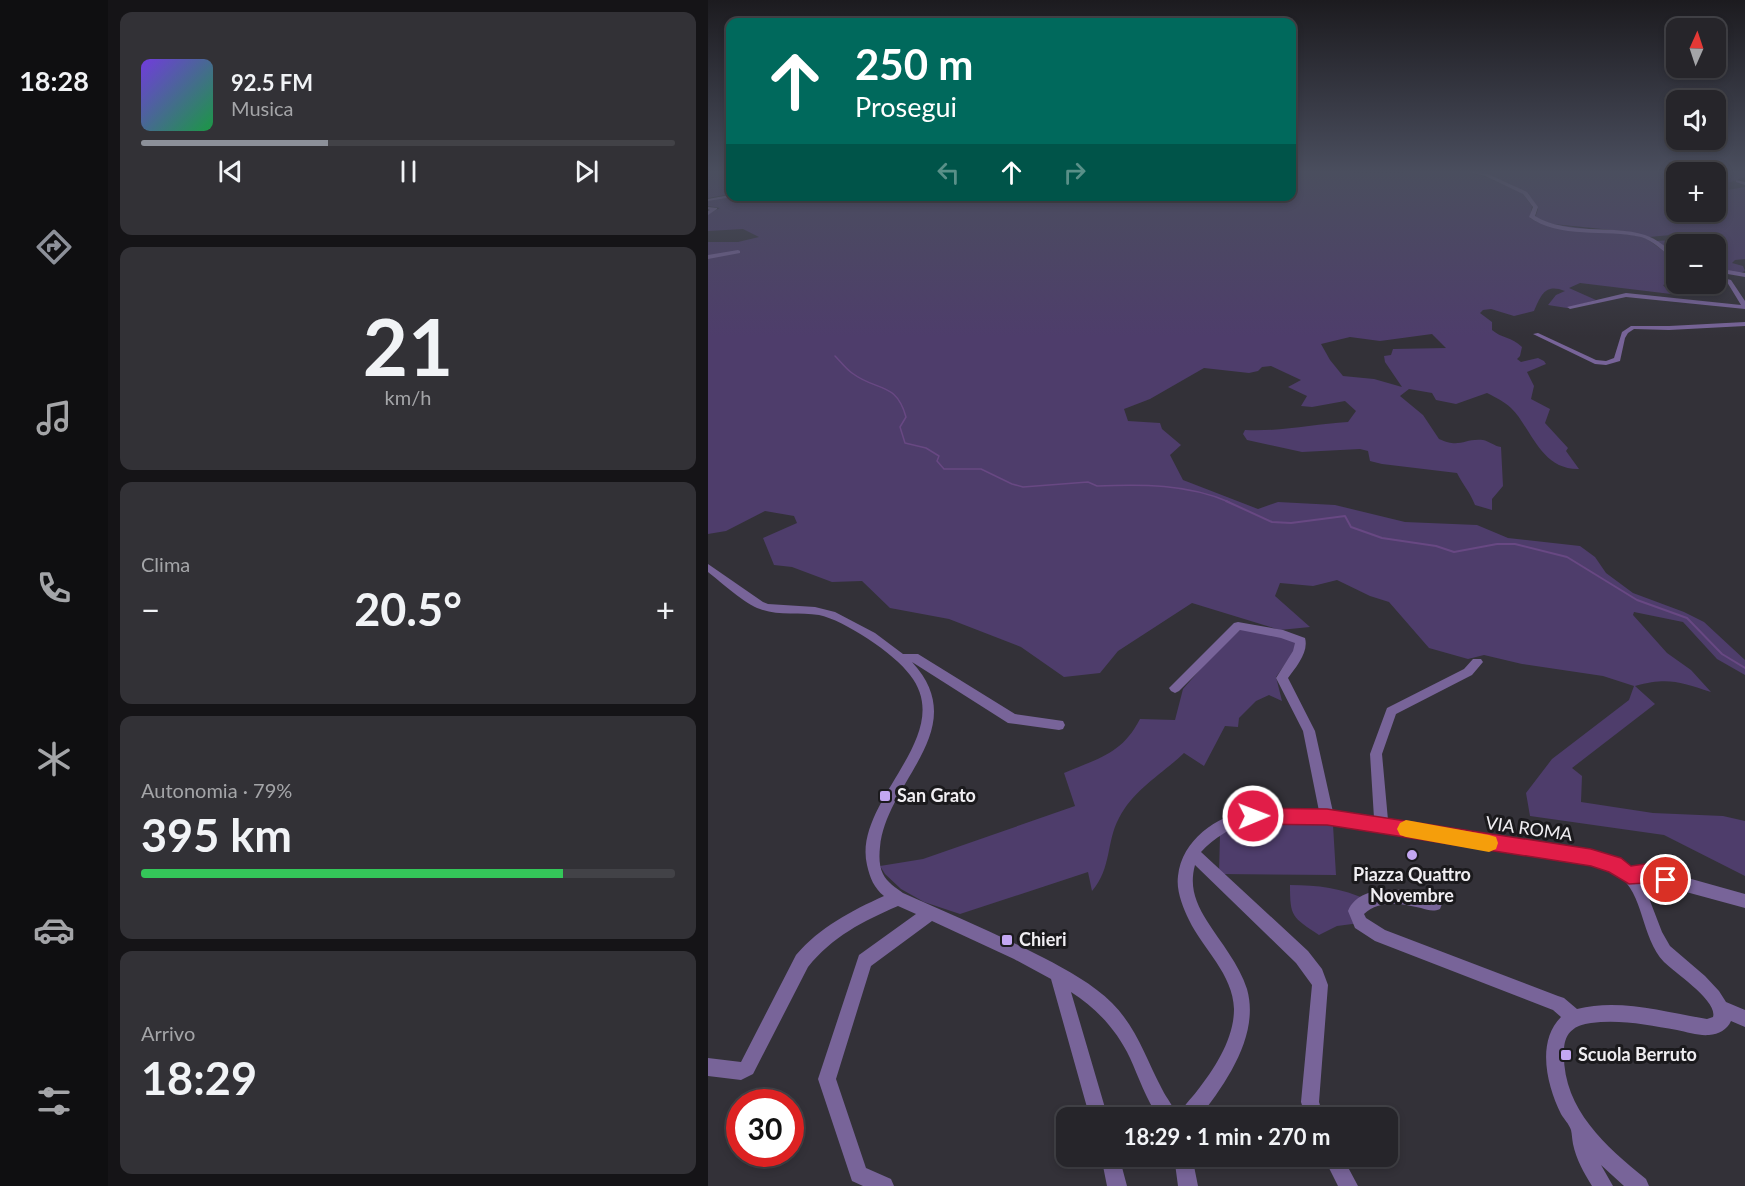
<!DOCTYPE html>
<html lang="it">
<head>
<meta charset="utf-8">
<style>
	:root { --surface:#26252a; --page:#323136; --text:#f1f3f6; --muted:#a4a5a8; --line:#424247; --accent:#8c9099 }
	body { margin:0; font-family:Lato,sans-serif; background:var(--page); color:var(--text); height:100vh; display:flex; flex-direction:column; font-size:22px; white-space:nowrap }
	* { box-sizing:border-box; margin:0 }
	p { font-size:20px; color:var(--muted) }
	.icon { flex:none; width:33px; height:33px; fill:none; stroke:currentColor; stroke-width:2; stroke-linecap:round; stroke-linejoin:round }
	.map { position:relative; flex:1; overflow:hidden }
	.sheet { display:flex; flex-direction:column; gap:12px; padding:12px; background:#151417; width:600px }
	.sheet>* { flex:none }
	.banner { position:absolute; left:18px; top:18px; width:570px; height:183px; border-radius:12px; box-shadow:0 3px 9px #0003,0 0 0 2px var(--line); background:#00695c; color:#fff; overflow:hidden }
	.needle { width:39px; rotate:3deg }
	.tools { position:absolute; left:958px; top:18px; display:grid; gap:12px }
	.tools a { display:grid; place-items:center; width:60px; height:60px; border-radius:12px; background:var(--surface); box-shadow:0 3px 9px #0003,0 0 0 2px var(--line); font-size:30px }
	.speed { position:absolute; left:18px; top:1089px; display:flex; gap:12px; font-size:30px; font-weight:700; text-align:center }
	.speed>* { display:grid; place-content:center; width:78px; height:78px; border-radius:50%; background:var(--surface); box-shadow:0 3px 9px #0003,0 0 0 2px var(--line); line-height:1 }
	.speed .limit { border:9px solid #d22; background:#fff; color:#111 }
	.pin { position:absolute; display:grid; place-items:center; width:51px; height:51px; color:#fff; margin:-26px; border:3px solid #fff; border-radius:50%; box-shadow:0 2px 6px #0007 }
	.me { position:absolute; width:66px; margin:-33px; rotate:89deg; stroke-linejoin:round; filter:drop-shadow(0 0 4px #0008) }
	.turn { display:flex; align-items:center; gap:21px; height:126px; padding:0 30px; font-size:27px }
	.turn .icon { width:78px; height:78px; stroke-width:2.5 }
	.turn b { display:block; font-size:42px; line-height:51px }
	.lanes { display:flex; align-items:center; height:57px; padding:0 30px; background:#0003; justify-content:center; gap:30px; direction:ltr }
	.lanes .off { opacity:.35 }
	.big { font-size:45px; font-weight:700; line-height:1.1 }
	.sheet .card { flex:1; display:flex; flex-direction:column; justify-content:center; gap:9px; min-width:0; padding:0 21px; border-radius:12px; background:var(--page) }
	.sheet .dial { align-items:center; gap:0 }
	.dial b { font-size:78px; line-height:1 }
	.song { display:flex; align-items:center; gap:18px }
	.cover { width:72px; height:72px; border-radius:9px; background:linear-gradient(135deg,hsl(260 70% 55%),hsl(140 70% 35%)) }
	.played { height:6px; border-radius:3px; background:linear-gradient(90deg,var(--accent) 35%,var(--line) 35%) }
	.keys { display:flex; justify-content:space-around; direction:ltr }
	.heat { display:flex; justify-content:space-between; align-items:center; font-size:33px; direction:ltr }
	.charge { height:9px; border-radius:4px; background:linear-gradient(90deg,#34c759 79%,var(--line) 0) }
	.trip { position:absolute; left:348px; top:1107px; width:342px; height:60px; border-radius:12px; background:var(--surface); box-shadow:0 3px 9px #0003,0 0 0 2px var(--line); font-weight:700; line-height:60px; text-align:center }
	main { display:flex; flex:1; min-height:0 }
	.tab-bar { display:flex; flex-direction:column; width:108px; justify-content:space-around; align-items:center; background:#0f0f11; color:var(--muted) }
	.tab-bar .icon { width:42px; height:42px }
	.tab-bar .on { color:var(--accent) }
	.tab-bar b { font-size:27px; color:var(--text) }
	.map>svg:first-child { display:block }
</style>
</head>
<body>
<main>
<nav class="tab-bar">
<b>18:28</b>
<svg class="icon on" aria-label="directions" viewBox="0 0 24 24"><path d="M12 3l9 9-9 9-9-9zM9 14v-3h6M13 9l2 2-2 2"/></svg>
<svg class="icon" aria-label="music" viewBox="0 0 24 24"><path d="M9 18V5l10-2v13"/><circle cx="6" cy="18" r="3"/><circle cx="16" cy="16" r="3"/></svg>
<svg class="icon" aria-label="phone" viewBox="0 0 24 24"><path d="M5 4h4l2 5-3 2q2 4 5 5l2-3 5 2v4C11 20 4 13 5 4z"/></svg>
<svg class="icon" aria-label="climate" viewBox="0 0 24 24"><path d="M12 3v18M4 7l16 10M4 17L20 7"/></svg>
<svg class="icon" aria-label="car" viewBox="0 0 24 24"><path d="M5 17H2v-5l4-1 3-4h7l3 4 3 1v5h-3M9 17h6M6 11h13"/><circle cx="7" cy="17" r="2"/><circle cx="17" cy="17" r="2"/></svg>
<svg class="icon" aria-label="filters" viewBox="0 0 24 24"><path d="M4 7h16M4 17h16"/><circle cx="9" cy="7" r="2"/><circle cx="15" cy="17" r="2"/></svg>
</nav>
<section class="sheet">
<div class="card">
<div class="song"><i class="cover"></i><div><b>92.5 FM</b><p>Musica</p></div></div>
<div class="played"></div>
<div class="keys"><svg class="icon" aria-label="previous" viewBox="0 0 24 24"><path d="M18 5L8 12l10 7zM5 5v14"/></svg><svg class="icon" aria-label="pause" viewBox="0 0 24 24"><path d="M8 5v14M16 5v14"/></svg><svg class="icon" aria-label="next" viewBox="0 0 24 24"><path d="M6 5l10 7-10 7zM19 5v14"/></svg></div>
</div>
<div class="card dial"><b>21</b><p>km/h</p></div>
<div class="card"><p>Clima</p>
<div class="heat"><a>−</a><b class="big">20.5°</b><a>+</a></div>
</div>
<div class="card"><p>Autonomia · 79%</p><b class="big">395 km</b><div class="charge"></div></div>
<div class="card"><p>Arrivo</p><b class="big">18:29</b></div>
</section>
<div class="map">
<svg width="1037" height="1186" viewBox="0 0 1037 1186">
	<rect width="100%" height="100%" fill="#333138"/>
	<path fill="#4e3d6b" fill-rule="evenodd" d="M 0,171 L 22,171 L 22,194 L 0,198 Z
		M 584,171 L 671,173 L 756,171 L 778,177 L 814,193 L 824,206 L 822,218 L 829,222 L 931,236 L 939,239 L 969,261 L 969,280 L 955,285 L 963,294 L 872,283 L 861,288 L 888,300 L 859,308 L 840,305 L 848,295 L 857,291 C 837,283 833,295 826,311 L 806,316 L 783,309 L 775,310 L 772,313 L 784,322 L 784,330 C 793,338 804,337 814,347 L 812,356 L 809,359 L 813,362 L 830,358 L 836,361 L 838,364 L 819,372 L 826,386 L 823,399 L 842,409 L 837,423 L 860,448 L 858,451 L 871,469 C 832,470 823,427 803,408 C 797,402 787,397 779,393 L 748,404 L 728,400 L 724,393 L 701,389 L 692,396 L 715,415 L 731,439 C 752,449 756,438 775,440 C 781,441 786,446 793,447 L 795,486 L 784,499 L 784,510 L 767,505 C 762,492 755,485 749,473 L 674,464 L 662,461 L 660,451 L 652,449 L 594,452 L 539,440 L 535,434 L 537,430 C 572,432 605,424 640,422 L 648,411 L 637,401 L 604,407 L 593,406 L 599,396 L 580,387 L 593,380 L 563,366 L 554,367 L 550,371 L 541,373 L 496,368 L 442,399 L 416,409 L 420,421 L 452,423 L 454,429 L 473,445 L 462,455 L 475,480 L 550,509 L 570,502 L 627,505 L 697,522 L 769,525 L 800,538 L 872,546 L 887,557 L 898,573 L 925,593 L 976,612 L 996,622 L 1037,660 L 1037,675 L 1009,659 L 975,622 L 926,612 L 925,615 L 959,653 L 983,670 L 1003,692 C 971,682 961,677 927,686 L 947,704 L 864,768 L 874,776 L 873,802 L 945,813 L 1015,816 L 1037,821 L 1037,876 L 956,835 L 822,816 L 818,793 L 844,759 L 921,700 L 926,686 L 895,676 L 814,664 L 776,655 L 760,659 L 721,648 L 681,602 L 662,596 L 629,580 L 605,586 L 572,583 L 567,596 L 602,627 L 572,630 L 484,603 L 410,651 L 392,673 L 356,677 L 313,647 L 241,619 L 182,608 L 154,581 L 124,582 L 84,567 L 66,565 L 55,538 L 89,523 L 86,516 L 57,511 L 18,531 L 0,534 L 0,242 L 30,242 L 51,237 L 35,229 L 0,231 L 0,214 L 12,208 L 0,206 L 0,200 L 22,196 L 584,196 ZM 724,334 L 738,348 L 685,349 L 683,355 L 676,356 L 677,362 L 694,387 L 666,379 L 635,376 L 622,360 L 613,344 L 642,337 L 672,341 Z
		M 761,171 L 1037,171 L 1037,177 L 1023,182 L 1008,181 L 1008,172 L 969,172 L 969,212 L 1008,212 L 1008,192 L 1037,187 L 1037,259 L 1027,260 L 1024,263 L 1035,266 L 1037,271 L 1032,273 L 1008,270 L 1008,244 L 969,244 L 969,257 L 947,241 L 968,240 L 963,235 L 941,237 L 914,231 L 845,224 L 827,218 L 830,209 C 819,185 785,177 761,171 Z
		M 534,628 L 576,637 L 589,643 L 589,647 L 568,677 L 574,701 L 561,695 L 548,701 L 531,718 L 530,727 L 517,726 L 496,766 L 476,753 C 453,775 426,789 411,818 C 398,842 404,868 384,891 L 380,872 L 252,914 L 216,902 L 193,889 L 177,874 L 172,866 L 215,859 L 367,806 L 356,773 C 391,758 414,754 432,719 L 467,720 L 475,689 L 504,656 Z
		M 542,821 L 582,821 L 625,825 L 628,875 L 511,874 L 512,835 Z
		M 582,885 C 610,885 633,888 660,900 L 652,923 L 629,926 L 611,935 C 584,917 582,917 582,885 Z"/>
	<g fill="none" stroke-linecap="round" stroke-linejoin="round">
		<path stroke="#684883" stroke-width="1.5" d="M 127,356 C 133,362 138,369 144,373 C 169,392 188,381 198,417 L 192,427 L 197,443 L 218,448 L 231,456 L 229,461 L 236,469 L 273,469 L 304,484 L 315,487 L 380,482 L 389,486 C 433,484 480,484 521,502"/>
		<path stroke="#684883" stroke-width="2" d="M 518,501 L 564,522 L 583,523 L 637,516 L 643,527 L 674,538 L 728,546 L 746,552 L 789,544 L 807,544 L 859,557 L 929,600 L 979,618 L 1014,654 L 1037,668"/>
		<path fill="#786499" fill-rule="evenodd" d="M 757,171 L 780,174 L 819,192 L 830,207 L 827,216 C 860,236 902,224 937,235 C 949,239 959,248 969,255 L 969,260 C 956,254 947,241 933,237 C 899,229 850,239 821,217 L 825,207 L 815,194 L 777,176 Z
			M 1028,180 L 1037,182 L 1037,185 L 1028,182 Z
			M 22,195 L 24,197 L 0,201 L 0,199 Z
			M 0,207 L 9,208 L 9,209 L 0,215 L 0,211 L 2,210 L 0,209 Z
			M 30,250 L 32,251 L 32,253 L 0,259 L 0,255 Z
			M 1008,268 L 1037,273 L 1037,277 L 1008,272 Z
			M 1015,278 L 1023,280 L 1037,301 L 1037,309 L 918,297 L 862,309 L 859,307 L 918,293 L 1033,305 L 1019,282 L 1018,285 L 1013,284 L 1012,280 Z
			M 1037,322 L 1037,326 L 961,330 L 926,329 L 920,333 L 917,338 L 912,361 L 898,365 L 887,364 L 825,334 L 830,333 L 888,360 L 898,361 L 906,358 L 914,332 L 923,326 L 961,326 Z
			M 0,564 L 55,602 L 60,604 L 107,607 L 127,612 L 167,633 L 195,654 L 210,654 L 307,714 L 355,721 L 357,725 L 355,729 L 351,730 L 300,723 L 204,662 C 266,729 178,781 172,847 C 171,856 171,866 175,874 C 179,882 188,888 195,893 C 242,914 290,934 336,958 C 359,970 385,984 404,1003 C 429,1028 438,1059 454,1089 C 459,1099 466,1107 470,1117 C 474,1107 483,1099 489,1091 C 507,1068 526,1039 526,1009 C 525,974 495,949 481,920 C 475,907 468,891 470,876 C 474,840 508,816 542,810 C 565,807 589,810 611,811 L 595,731 L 568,678 L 585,651 L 587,643 L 573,638 L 532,630 L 471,691 L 467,693 L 463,691 L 461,688 L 526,623 L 530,622 L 575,630 L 597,638 C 601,652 588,667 580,678 L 607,731 L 625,812 L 666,818 L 662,754 L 679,708 L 756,669 L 765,659 L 773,659 L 775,662 L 764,675 L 688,714 L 674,754 L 680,820 L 771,835 L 868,848 L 904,857 L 924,868 L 937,866 L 1037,894 L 1037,908 L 934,880 L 954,932 L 962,946 L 997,976 L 1011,991 L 1018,1002 L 1037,1010 L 1037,1027 L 1023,1021 C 1019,1030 1011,1034 1001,1035 C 991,1036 979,1032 969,1030 C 941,1025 911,1019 883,1023 C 867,1025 857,1032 856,1049 C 853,1107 896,1145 938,1179 L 941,1186 L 916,1186 L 893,1165 L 905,1186 L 884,1186 C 876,1173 868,1159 865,1144 C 864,1139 864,1134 863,1130 C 861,1124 856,1119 853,1114 C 839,1086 828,1042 853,1017 L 845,1010 L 667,941 L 647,928 L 640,911 C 653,880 708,889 732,899 L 734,904 L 732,909 C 725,912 720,910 713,908 C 693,904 673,899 656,914 L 658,918 L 677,930 L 850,996 L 856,998 L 869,1009 C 911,998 957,1012 999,1019 L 1005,1017 C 1010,1001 967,973 956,962 C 933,938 936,893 910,875 C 884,856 806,854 772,849 C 714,840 657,826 597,823 C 580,822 561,820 543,823 C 524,826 506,838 493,852 L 600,951 L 614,969 L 620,985 L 611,1102 L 616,1118 L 598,1118 L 593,1102 L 604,985 L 588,963 L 487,865 C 481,887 488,903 499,921 C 513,943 531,964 539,989 C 552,1035 518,1083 491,1118 L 451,1118 C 438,1099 431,1078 422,1058 C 409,1030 388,1008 363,992 L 400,1118 L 382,1118 L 343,979 L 306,959 L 224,921 L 163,966 L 128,1079 L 158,1168 L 183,1179 L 186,1186 L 155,1186 L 144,1181 L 110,1079 L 151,955 L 208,914 L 190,906 C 155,921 124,937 100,967 L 45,1074 L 33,1080 L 0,1076 L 0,1058 L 33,1062 L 88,955 C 112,927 143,911 176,896 C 166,888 162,878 159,865 C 144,801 250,736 202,675 C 187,654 136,620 111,615 C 92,612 70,616 52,609 C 37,604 14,583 0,572 Z
			M 393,1156 L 411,1156 L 419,1186 L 399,1186 Z
			M 466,1156 L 484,1156 L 490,1186 L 470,1186 Z
			M 615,1156 L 634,1156 L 650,1186 L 630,1186 Z"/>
	</g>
	<linearGradient id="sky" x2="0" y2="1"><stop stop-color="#1c1b1f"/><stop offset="0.51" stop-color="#4a4e5e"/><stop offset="1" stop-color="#4a4e5e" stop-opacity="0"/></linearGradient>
	<rect width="1037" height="337" fill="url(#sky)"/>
	<path fill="#e11d48" stroke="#92132f" stroke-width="1.5" d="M 545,808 L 619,809 L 883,849 L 913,858 L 923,866 L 937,864 L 965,873 L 968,880 L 965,886 L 958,889 L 937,883 L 921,884 L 901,872 L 883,866 L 619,825 L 545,824 L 539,822 L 536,816 L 539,811 Z"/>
	<path fill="#f59e0b" d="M 698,820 L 781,835 L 788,837 L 790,843 L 788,849 L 781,852 L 698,837 L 692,835 L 689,829 L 692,823 Z"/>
	<g fill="#c3a7f2" stroke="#1b1a1d" stroke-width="2">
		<rect x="171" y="790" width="12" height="12" rx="3"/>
		<circle cx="704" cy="855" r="6"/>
		<rect x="293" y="934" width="12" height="12" rx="3"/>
		<rect x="852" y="1049" width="12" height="12" rx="3"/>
	</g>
	<g text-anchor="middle" stroke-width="6" stroke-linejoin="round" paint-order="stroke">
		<g font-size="18" font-weight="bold" fill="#f0eef2" stroke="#1b1a1d" text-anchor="start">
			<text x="189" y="802">San Grato</text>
			<text x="704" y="881" text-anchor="middle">Piazza Quattro<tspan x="704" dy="21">Novembre</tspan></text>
			<text x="311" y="946">Chieri</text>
			<text x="870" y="1061">Scuola Berruto</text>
		</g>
		<g font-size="18" fill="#f0eef2" stroke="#1b1a1d">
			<text transform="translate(821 829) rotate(8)" y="6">VIA ROMA</text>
		</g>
	</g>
</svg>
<div class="tools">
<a><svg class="needle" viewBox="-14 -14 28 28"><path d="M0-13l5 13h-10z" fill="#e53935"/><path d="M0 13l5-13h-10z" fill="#a4a5a8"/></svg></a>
<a><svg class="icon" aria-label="sound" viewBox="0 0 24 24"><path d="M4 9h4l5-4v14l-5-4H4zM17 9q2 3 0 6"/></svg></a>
<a>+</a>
<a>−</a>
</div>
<div class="speed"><div class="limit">30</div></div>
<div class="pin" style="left:958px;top:880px;background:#d93025"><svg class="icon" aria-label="arrive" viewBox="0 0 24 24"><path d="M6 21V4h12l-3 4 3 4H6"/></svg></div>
<svg class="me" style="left:545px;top:816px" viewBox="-20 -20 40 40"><circle r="17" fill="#e11d48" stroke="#fff" stroke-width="3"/><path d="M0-11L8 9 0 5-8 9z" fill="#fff"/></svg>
<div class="trip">18:29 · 1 min · 270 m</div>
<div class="banner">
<div class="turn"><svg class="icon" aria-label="ahead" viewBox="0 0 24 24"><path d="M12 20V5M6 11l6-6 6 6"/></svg><div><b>250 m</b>Prosegui</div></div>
<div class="lanes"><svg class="icon off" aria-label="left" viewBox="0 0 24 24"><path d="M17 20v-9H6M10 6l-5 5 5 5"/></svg><svg class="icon" aria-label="ahead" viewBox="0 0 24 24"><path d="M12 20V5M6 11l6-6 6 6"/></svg><svg class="icon off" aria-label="right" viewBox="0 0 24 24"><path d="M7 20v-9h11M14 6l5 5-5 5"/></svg></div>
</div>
</div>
</main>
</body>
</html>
